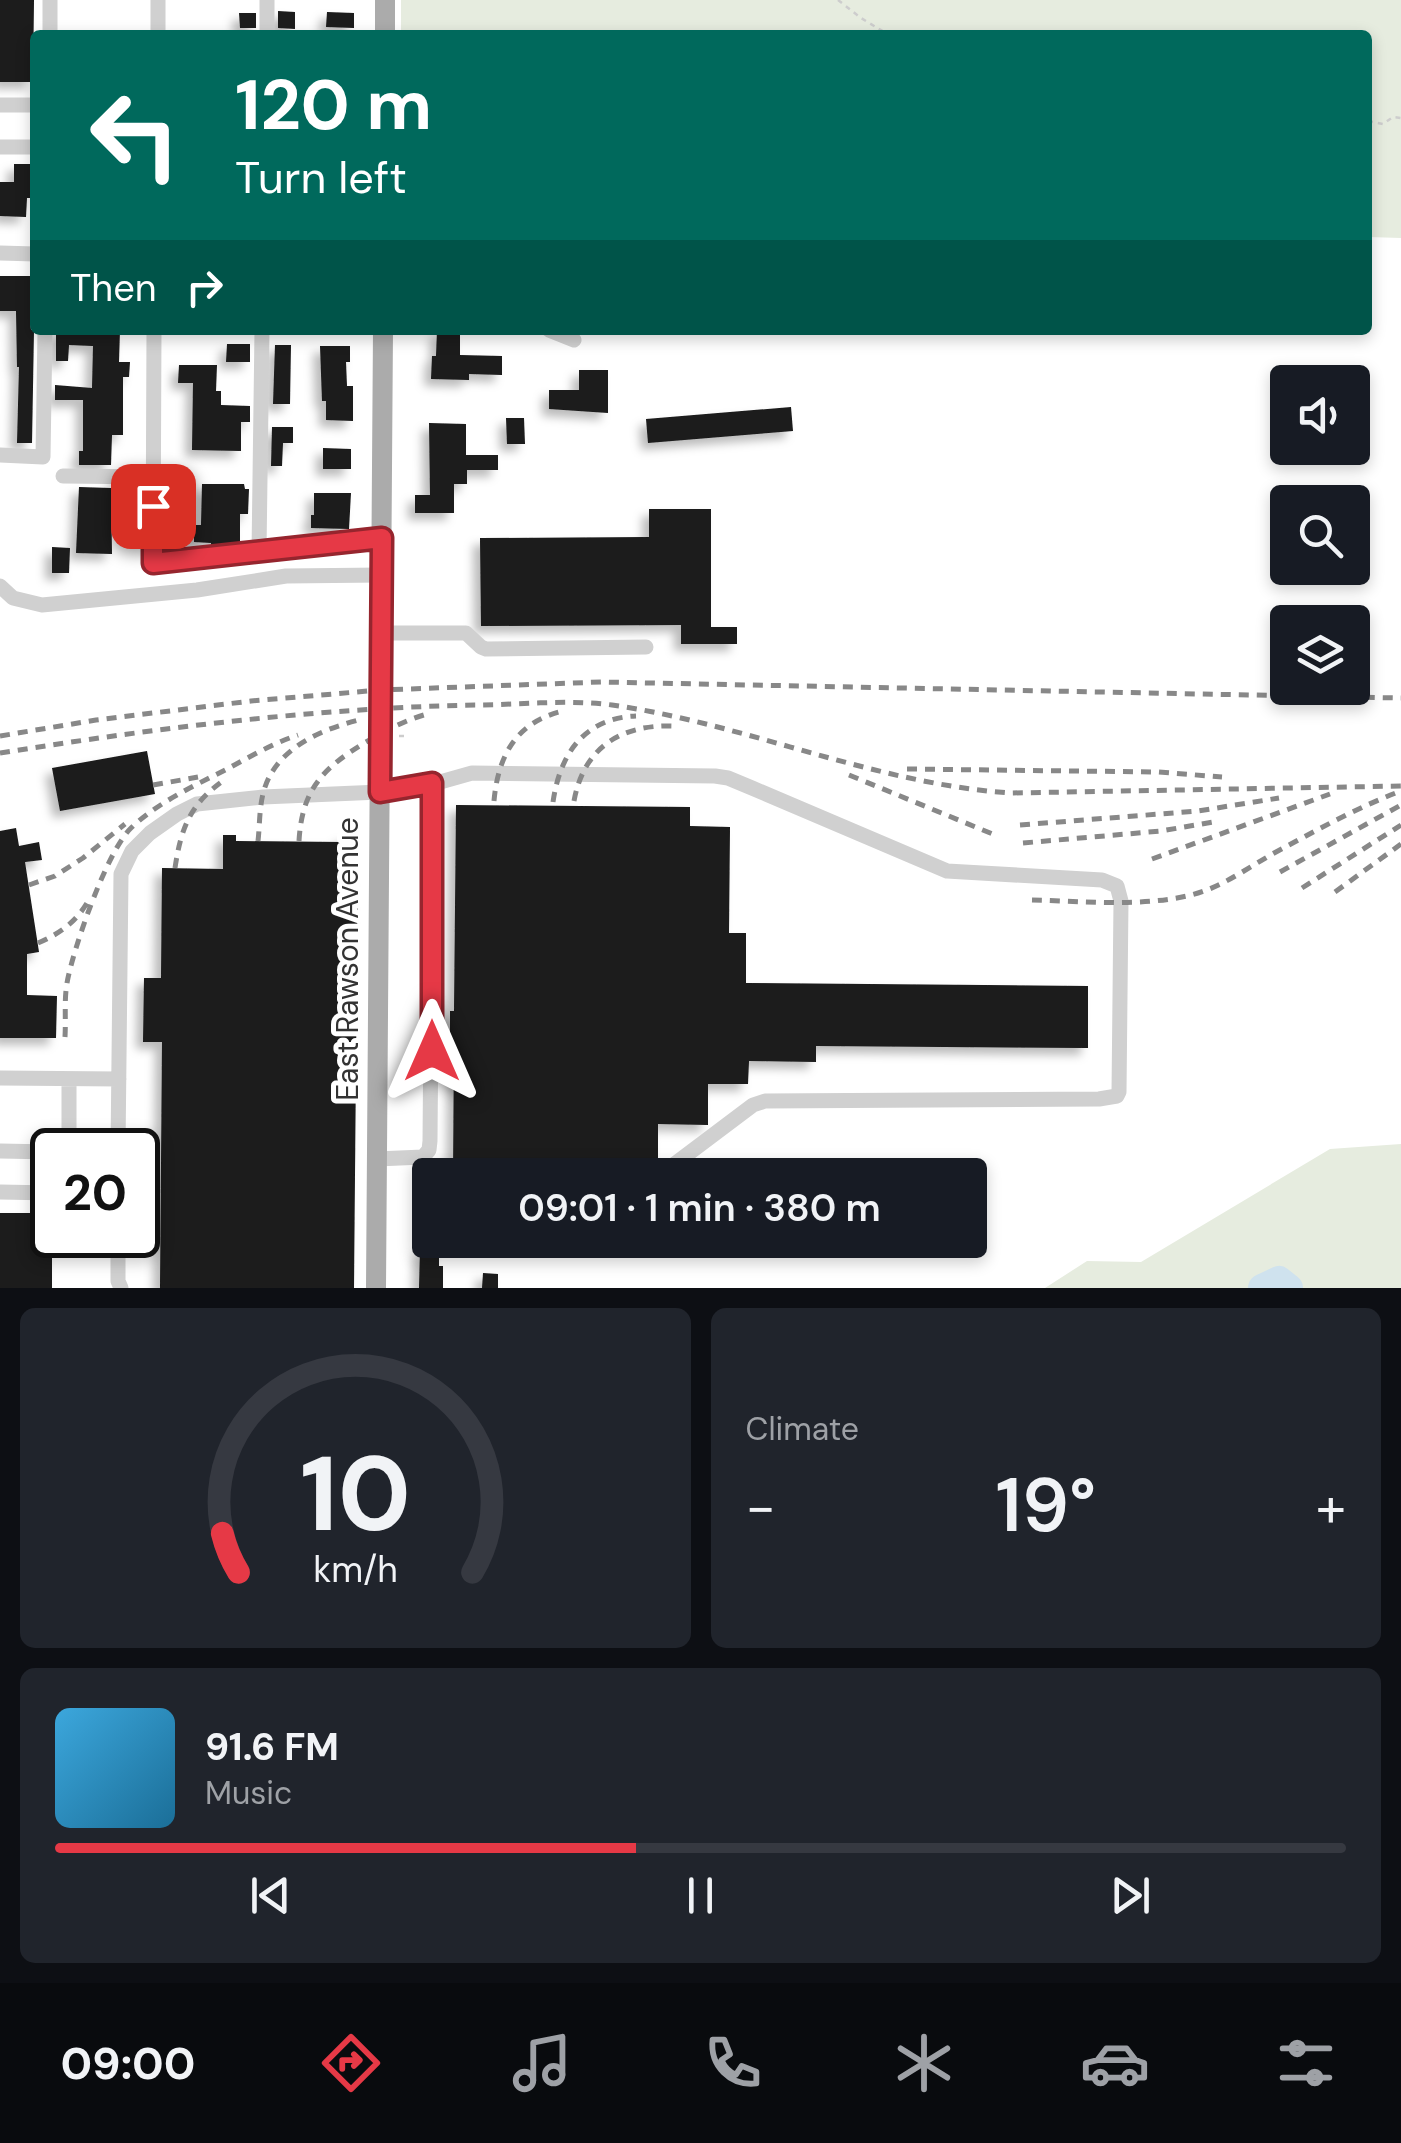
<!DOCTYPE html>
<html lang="en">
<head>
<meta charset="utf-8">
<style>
	:root { --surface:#171b24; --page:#20242c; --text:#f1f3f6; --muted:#9ea1a6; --line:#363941; --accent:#e63946 }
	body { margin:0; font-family:"DM Sans",sans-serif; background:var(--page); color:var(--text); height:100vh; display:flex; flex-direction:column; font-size:38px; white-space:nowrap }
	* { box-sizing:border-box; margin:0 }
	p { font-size:32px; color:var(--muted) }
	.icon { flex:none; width:55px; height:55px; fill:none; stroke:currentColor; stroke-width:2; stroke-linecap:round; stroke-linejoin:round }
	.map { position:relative; height:1288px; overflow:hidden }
	.details { display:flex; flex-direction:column; gap:20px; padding:20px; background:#0d0f14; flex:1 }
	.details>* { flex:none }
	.banner { position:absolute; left:30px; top:30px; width:1342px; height:305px; border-radius:10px; box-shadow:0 5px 15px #0003; background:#00695c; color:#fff; overflow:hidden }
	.tools { position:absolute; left:1270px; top:365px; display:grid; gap:20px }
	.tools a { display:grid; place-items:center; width:100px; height:100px; border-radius:10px; background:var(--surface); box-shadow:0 5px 15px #0003; font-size:50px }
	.speed { position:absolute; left:30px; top:1128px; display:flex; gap:20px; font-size:50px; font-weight:700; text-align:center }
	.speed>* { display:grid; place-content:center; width:130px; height:130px; border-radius:50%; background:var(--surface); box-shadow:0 5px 15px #0003; line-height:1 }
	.speed .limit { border:5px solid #111; border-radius:15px; background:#fff; color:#111 }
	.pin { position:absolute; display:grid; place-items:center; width:85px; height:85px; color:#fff; margin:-42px; border-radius:20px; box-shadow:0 5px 15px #0006 }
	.me { position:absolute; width:110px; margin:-55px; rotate:0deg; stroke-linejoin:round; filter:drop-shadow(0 0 8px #0008) }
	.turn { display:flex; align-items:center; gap:35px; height:210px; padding:0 40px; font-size:45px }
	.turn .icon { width:130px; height:130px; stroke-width:2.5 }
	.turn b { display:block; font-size:70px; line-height:85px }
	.then { display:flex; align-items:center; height:95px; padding:0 40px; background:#0003; gap:20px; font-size:38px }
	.big { font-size:75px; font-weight:600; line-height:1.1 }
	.details .card { flex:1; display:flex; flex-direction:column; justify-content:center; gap:15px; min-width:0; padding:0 35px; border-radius:15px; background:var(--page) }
	.details .dial { align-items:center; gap:0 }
	.dial svg { height:260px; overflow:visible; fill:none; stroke:var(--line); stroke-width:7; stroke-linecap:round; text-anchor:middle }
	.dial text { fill:var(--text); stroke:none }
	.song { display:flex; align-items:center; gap:30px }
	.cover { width:120px; height:120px; border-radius:15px; background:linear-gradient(135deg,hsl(200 70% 55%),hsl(200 70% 35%)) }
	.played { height:10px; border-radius:5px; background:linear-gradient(90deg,var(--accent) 45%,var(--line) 45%) }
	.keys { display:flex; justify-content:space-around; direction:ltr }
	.heat { display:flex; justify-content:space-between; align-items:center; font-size:55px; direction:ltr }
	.details .tiles { flex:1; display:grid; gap:20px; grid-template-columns:1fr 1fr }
	.card:last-child { grid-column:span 2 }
	.trip { position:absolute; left:412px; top:1158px; width:575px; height:100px; border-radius:10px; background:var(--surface); box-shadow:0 5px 15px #0003; font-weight:600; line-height:100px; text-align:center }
	.menu { display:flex; height:160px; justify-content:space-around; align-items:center; background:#090b0e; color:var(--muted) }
	.menu .icon { width:70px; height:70px }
	.menu .current { color:var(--accent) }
	.menu b { font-size:45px; color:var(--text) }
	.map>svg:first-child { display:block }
</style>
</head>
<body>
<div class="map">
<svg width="1401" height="1288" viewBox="0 0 1401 1288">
	<defs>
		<filter id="shadow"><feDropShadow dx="-7" dy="7" stdDeviation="5" flood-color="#0004"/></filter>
	</defs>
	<rect width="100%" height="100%" fill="#fff"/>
	<path fill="#e6ecdf" d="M 401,0 L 1401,0 L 1401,238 L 1368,237 L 1368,35 L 401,35 Z
		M 1401,1144 L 1401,1288 L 1045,1288 L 1087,1261 L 1141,1262 L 1330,1149 Z"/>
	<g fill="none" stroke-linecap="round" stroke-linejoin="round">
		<path stroke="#cfe2ee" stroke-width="28" d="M 1262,1288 L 1279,1280 L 1289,1288"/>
	</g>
	<path fill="#1a1a1a" filter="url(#shadow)" d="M 0,0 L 34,0 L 33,82 L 0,82 Z
		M 278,11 L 295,12 L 295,29 L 278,28 Z
		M 327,12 L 354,13 L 354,28 L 326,27 Z
		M 239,13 L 256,13 L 256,28 L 240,28 Z
		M 14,164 L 32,164 L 31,198 L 27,198 L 26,217 L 0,216 L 0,182 L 14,182 Z
		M 0,276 L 31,276 L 30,318 L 31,330 L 34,330 L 32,443 L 17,443 L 19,367 L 17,367 L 16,311 L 0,311 Z
		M 56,330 L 93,332 L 93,330 L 120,330 L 119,362 L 130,362 L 129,377 L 123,377 L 123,435 L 112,435 L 111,465 L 79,465 L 79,451 L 83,451 L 83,400 L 55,400 L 55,385 L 92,388 L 93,346 L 69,345 L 68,361 L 56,361 Z
		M 437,330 L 460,330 L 460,355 L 502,356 L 502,375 L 469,374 L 469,380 L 431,379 L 432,356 L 436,356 Z
		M 227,344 L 250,344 L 250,362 L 226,362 Z
		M 275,345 L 291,345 L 290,404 L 273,404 Z
		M 320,346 L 350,346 L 350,362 L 346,362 L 347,386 L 353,386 L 353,421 L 326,420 L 326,401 L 322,401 Z
		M 179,365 L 217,365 L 216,391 L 221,391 L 221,405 L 250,406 L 250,422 L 241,422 L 241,451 L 192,450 L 193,383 L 178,383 Z
		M 579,370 L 608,370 L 608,413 L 549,409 L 549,390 L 579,390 Z
		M 791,407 L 793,431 L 648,443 L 646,419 Z
		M 506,418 L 524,418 L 525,444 L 507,444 Z
		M 429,423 L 466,424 L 466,455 L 498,455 L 498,470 L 467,470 L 467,484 L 454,484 L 454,513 L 415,513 L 415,495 L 430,495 Z
		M 272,427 L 293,427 L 293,443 L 283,443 L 282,466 L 271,466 Z
		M 323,448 L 351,449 L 351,469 L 323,469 Z
		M 202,484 L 244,484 L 245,489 L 249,489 L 248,514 L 240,514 L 240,542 L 211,545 L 211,543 L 194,542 L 194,525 L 201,525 Z
		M 79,487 L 111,488 L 112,554 L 76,553 Z
		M 314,493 L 351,493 L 349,529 L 311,528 L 311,515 L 314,515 Z
		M 649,509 L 711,509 L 711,627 L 737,627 L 737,644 L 681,644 L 681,625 L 481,626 L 480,538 L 649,537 Z
		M 52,547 L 70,548 L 69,573 L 52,573 Z
		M 147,751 L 155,794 L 60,811 L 52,768 Z
		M 456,805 L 690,807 L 690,826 L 730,827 L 729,933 L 746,933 L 746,983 L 1088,986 L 1088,1048 L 816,1046 L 816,1062 L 749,1061 L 748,1084 L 708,1084 L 708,1125 L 658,1124 L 658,1162 L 654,1165 L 625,1165 L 625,1175 L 453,1175 L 454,1041 L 450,1041 L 450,1011 L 454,1011 Z
		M 16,828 L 19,846 L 39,842 L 42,860 L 25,862 L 39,952 L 27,954 L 27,995 L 57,996 L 56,1038 L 0,1038 L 0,831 Z
		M 223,835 L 236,835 L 236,841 L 341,842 L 341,836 L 358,836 L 354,1288 L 160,1288 L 162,1042 L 143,1042 L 144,978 L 161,978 L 162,868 L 223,869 Z
		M 0,1213 L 52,1213 L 52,1288 L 0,1288 Z
		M 420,1248 L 439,1248 L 439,1266 L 443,1266 L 443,1288 L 419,1288 Z
		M 483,1273 L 498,1274 L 498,1288 L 482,1288 Z"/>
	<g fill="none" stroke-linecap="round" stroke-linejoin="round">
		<path stroke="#cdcdcd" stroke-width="2.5" stroke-dasharray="5 5" stroke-linecap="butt" d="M 838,0 L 861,18 L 889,35
			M 1368,121 L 1383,124 L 1393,117 L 1401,118
			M 399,736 L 408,736"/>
		<path stroke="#d0d0d0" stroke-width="15" d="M 50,35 L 50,0
			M 158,35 L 158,0
			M 267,35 L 267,0
			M 0,105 L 35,105
			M 0,147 L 35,147
			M 0,253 L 35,254
			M 154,330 L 153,563 L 382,538
			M 549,330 L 574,340
			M 0,455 L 43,457 L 45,330
			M 63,476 L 153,477
			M 259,552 L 262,330
			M 0,586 L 13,598 L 42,605 L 197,590 L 286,576 L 381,575
			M 381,633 L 466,633 L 481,647 L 486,649 L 646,647
			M 0,1078 L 119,1079
			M 69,1150 L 69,1079
			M 118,1150 L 121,874 L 132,851 L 150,833 L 177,814 L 197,804 L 263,797 L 380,792 L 426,786 L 472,773 L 715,776 L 728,778 L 752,788 L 947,871 L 1102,880 L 1117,886 L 1121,901 L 1119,1092 L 1117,1096 L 1099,1099 L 765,1101 L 753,1105 L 660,1175
			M 0,1151 L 52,1152
			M 377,1159 L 423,1157 L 429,1150 L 430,1141 L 433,783
			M 0,1192 L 52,1193
			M 118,1235 L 118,1281 L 121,1288"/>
		<path stroke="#ababab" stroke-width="20" d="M 385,35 L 385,0
			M 376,1288 L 383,330"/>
		<path stroke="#888" stroke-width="5" stroke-dasharray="10 8" stroke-linecap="butt" d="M 0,736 L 96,720 L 251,701 L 380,690 L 601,682 L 1401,698
			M 0,753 C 157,728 316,708 475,705 C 520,705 567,699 612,705 C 747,724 874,784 1011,793 L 1401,786
			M 907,769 L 1158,772 L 1222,777
			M 849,775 L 995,835
			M 153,785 L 198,777
			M 494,801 C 498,756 516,722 563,711
			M 574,801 C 584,747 621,724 675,726
			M 553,802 C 560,754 584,718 636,716
			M 1020,825 L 1198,811 L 1279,798
			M 258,841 C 260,824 259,804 265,787 C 279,746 325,728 363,719
			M 299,841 C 302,789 323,768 366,742 C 387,730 407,719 431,713
			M 1023,843 L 1161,831 L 1213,822
			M 1152,859 L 1330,794
			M 175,868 C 181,828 190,804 224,780
			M 1280,872 L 1401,805
			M 29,885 L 55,876 L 83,858 L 125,824
			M 1302,888 L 1401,825
			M 1335,892 L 1401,844
			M 1032,900 C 1082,901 1137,907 1187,896 C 1220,889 1247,868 1276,852 C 1317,830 1358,807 1401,791
			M 38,943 C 59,934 75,923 87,903
			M 65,1037 C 66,1019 64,1000 67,983 C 73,949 107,851 131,828 C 158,802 196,785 229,768 C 251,756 274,743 298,735"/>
	</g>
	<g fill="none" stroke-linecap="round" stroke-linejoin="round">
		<defs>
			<path id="route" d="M 153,506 L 153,563 L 382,538 L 380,792 L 432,783 L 432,1051"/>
		</defs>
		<use href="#route" stroke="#96252e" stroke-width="25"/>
		<use href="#route" stroke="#e63946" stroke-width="18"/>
	</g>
	<g text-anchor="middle" stroke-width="10" stroke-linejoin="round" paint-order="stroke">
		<g font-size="30" fill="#333" stroke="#fff">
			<text transform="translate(348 959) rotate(-90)" y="10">East Rawson Avenue</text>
		</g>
	</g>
</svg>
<div class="tools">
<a><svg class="icon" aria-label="sound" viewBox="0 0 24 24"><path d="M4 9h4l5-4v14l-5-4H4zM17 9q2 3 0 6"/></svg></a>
<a><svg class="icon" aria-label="search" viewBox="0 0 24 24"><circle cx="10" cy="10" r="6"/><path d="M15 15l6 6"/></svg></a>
<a><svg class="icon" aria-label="layers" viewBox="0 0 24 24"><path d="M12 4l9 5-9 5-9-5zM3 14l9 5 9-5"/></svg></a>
</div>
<div class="speed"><div class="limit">20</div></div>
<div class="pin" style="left:153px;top:506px;background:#d93025"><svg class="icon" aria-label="arrive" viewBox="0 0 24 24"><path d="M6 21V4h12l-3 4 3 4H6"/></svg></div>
<svg class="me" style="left:432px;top:1051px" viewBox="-20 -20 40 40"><path d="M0-17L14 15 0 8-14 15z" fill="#e63946" stroke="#fff" stroke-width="4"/></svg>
<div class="trip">09:01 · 1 min · 380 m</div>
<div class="banner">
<div class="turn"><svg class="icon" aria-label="left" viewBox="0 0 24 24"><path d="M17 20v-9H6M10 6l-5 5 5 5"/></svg><div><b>120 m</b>Turn left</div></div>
<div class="then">Then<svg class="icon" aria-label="right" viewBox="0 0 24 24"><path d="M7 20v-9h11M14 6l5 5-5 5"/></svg></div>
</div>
</div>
<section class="details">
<div class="tiles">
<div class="card dial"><svg viewBox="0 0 100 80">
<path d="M14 69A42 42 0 1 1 86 69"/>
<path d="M14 69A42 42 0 0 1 9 57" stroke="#e63946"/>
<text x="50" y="56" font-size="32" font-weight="700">10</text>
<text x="50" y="72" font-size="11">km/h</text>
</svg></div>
<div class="card"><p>Climate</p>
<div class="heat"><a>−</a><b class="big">19°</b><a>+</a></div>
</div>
<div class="card">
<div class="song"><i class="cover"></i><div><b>91.6 FM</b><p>Music</p></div></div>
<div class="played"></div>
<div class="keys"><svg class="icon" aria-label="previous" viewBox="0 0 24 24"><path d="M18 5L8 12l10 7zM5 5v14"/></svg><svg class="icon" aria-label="pause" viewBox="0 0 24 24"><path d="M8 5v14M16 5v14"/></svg><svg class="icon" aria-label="next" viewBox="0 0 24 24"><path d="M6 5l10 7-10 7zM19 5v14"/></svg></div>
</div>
</div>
</section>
<nav class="menu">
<b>09:00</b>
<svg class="icon current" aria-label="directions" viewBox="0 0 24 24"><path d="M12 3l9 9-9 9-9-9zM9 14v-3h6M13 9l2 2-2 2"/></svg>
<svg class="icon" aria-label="music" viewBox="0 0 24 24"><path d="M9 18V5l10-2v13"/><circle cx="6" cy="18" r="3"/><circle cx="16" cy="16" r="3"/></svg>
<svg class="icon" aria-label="phone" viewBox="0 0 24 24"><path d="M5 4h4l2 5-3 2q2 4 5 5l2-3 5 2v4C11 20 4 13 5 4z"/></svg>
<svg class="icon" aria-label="climate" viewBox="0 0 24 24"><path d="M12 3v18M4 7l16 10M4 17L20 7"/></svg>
<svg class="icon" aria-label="car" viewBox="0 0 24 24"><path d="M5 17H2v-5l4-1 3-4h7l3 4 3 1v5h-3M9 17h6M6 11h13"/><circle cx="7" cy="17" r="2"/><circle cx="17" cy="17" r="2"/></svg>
<svg class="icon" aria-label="filters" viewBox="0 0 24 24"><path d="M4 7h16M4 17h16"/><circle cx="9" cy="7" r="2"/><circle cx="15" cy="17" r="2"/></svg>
</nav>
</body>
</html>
